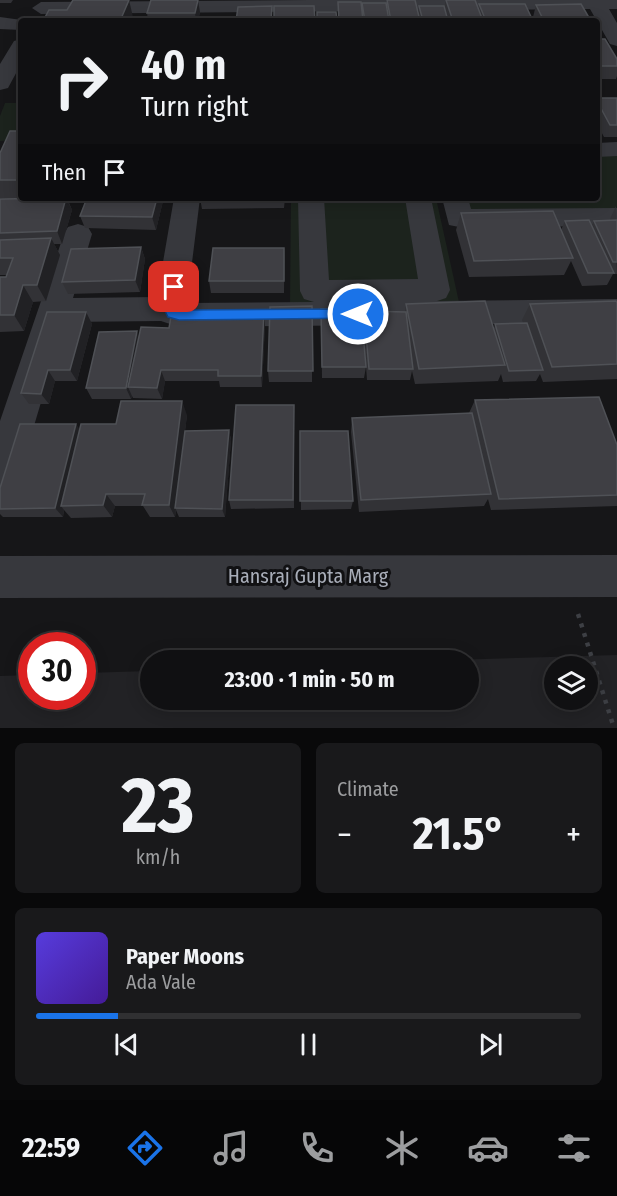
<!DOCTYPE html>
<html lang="en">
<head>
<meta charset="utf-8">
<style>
	:root { --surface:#101012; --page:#19191b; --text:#f1f3f6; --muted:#9c9d9f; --line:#303032; --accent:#1a73e8 }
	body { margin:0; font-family:"Fira Sans Condensed",sans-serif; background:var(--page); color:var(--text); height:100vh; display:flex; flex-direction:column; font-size:22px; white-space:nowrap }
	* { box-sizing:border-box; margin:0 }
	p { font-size:20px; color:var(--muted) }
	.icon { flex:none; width:33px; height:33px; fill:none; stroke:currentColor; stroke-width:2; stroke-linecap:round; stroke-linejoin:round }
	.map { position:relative; height:728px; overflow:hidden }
	.sheet { display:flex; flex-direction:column; gap:15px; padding:15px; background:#09090a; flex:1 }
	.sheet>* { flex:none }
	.banner { position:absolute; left:18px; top:18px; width:582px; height:183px; border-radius:6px; box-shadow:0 3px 15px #0003,0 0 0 2px var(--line); background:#101012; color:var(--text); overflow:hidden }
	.controls { position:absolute; left:544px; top:656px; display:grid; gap:12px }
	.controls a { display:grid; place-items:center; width:54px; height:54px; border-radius:50%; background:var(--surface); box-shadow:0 3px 15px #0003,0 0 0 2px var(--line); font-size:30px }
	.speed { position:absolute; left:18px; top:632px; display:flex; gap:12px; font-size:30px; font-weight:700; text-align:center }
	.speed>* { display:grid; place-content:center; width:78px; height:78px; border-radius:50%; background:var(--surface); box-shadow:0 3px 15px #0003,0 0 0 2px var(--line); line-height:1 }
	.speed .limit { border:9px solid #d22; background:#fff; color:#111 }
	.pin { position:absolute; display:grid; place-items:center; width:51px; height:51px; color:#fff; margin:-26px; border-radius:12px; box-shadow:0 3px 9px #0006 }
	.me { position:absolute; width:66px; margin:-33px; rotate:270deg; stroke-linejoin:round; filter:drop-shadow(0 0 4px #0008) }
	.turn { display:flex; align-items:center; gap:21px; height:126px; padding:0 24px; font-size:27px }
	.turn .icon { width:78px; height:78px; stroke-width:2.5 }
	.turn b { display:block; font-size:42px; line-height:51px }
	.then { display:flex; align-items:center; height:57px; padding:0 24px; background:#0003; gap:12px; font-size:22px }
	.big { font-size:45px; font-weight:700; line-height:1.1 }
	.sheet .card { flex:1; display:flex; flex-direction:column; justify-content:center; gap:9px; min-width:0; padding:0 21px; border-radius:9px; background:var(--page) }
	.sheet .dial { align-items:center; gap:0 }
	.dial b { font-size:78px; line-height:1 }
	.song { display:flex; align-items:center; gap:18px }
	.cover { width:72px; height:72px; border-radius:9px; background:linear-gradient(135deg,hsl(250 70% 55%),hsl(260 70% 35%)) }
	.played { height:6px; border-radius:3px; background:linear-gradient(90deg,var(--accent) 15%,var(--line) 15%) }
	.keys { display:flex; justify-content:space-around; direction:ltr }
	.heat { display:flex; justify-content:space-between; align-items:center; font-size:33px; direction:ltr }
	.sheet .tiles { flex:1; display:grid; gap:15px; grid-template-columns:1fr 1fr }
	.card:last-child { grid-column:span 2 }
	.trip { position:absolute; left:140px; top:650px; width:339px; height:60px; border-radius:30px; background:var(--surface); box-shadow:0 3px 15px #0003,0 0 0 2px var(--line); font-weight:700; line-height:60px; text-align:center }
	.tabs { display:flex; height:96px; justify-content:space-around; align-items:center; background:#060607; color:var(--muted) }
	.tabs .icon { width:42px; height:42px }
	.tabs .current { color:var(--accent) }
	.tabs b { font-size:27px; color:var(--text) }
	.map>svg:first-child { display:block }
</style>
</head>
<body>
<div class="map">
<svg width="617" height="728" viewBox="0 0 617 728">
	<rect width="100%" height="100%" fill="#161618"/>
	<path fill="#222225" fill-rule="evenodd" d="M 617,655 L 617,728 L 0,728 L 0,676 L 31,675 L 32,696 L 82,696 L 83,673 L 150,671 L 150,699 L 468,699 L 468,660 L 450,660 ZM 555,666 L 588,666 L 588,699 L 555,699 Z"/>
	<path fill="#1c231d" d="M 5,103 L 21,103 L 21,140 L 0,141 L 0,116 Z
		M 617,143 L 617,223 L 451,224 L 445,198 L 597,198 L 597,144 Z
		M 291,198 L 436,198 L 459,302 L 290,304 Z"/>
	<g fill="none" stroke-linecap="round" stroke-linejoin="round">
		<path stroke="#3d3f44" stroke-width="4.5" stroke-dasharray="4 6" stroke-linecap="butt" d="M 578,614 L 614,728"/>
		<path fill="#37383d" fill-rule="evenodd" d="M 310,0 L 617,0 L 617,9 L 609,9 L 617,23 L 617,46 L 610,44 L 590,9 L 41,14 L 32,8 L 41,2 Z
			M 0,17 L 29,21 L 21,21 L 21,30 L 0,29 Z
			M 21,39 L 21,64 L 8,88 L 0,90 L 0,64 L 14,41 Z
			M 617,142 L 617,156 L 597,157 L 597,143 Z
			M 174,198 L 200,198 L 187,303 L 314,302 L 304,299 L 300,291 L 298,198 L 324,198 L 329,280 L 418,279 L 405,198 L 431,198 L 450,290 L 446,298 L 437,301 L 617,299 L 617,323 L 179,327 L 161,321 L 65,322 L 19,476 L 13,488 L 0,493 L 0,421 L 64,234 L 68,227 L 78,224 L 88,227 L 92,234 L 73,298 L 157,297 Z
			M 442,198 L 468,198 L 471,209 L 617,208 L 617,226 L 459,227 L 449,225 Z
			M 617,555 L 617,597 L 0,598 L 0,556 Z"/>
	</g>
	<path fill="#323236" d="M 0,0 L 13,0 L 11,3 L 0,3 Z
		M 386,0 L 418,13 L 419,6 L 444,8 L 446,0 L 478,9 L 479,4 L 533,21 L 338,21 L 338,2 L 362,10 L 362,3 L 386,4 Z
		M 536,5 L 591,21 L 535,21 L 533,17 Z
		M 200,12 L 198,21 L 148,20 L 147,13 Z
		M 597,39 L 617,59 L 617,76 L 616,79 L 597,79 Z
		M 597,98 L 617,98 L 617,137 L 604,137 L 597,124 Z
		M 21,131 L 21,198 L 0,198 L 0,153 Z
		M 67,198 L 72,210 L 62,244 L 54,244 L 60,255 L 46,301 L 33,302 L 24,331 L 0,332 L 0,277 L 6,277 L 7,275 L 0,275 L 0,199 Z
		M 200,198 L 285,198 L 284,208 L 202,209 Z
		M 163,201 L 156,230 L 85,228 L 80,216 Z
		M 616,206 L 617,274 L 613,274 L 607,285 L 582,286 L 571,261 L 564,275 L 469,277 L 456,230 L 461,213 L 561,230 L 565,221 L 592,225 L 594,221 L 610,220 L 610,219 Z
		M 141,247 L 145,259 L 140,292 L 68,294 L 62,282 Z
		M 284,248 L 284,293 L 211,293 L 209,281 Z
		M 617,303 L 617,379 L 543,382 L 540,374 L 536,381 L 503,382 L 501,374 L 498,381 L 415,384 L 412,371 L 410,380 L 367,380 L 364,339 L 366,367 L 364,378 L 322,378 L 321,309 L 362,323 L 364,311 L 405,312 L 406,304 L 494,328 L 495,324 L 523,323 L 522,320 L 530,304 Z
		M 312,306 L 312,382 L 269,382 L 268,371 Z
		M 86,312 L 92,324 L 77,381 L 55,381 L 49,404 L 29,404 L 21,393 Z
		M 265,323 L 262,387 L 220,387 L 219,381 L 165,381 L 162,399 L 133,398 L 132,396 L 131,399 L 92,399 L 86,388 L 139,337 L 169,328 Z
		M 475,400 L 617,445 L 617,506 L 491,510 L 488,499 L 484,506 L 359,512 L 351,432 L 352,418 L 469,413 Z
		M 294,405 L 294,508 L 231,509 L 229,500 Z
		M 187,415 L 185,431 L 229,430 L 231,440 L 225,517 L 179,517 L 176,510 L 175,517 L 150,517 L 143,506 L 115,506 L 112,517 L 71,518 L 64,510 L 63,517 L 3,517 L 0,514 L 0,488 L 79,429 Z
		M 300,431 L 353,501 L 351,509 L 301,510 Z"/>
	<path fill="#212124" d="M 129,0 L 133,17 L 131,21 L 120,21 Z
		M 198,0 L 200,12 L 198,21 L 196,21 L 195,13 Z
		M 66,198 L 72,210 L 62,244 L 57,231 Z
		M 157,198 L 162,198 L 163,201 L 156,230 L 152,217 Z
		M 51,238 L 60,255 L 46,301 L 37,285 Z
		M 141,247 L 145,259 L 140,292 L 135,280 Z
		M 284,248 L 285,261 L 284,293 Z
		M 23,285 L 33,302 L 24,331 L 14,315 Z
		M 264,311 L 265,323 L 262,387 L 261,376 Z
		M 86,312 L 92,324 L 77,381 L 70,370 Z
		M 137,331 L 141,343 L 128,387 L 132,396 L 131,399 L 126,388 Z
		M 48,370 L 55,381 L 49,404 L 41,394 Z
		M 161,370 L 165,381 L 162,399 L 157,388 Z
		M 182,401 L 187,415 L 175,517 L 169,505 Z
		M 76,424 L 83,434 L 61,506 L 64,510 L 63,517 L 55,508 Z
		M 229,430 L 231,440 L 225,517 L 222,509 Z
		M 106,494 L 115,506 L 112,517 L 103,505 Z"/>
	<path fill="#3f3f44" stroke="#4f5156" stroke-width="1.5" d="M 73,0 L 129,0 L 120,21 L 43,21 L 49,10 L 67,10 Z
		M 151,0 L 198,0 L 195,13 L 147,13 Z
		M 387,0 L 415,0 L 420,21 L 391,21 Z
		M 446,0 L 475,0 L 483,21 L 453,21 Z
		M 338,2 L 361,2 L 363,21 L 339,21 Z
		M 362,3 L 386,3 L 389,21 L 365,21 Z
		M 479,4 L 525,4 L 533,21 L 486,21 Z
		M 581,4 L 591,21 L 544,21 L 536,5 Z
		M 272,6 L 271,21 L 236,21 L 238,7 Z
		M 274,6 L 314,6 L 315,21 L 274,21 Z
		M 419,6 L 444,6 L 448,21 L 423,21 Z
		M 317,12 L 336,12 L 337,21 L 317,21 Z
		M 142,20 L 197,20 L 197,21 L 141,21 Z
		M 597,39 L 605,39 L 617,59 L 617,66 L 597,66 Z
		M 597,98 L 617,98 L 617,125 L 610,125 L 597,101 Z
		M 10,131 L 21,131 L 21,180 L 0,180 L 0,153 Z
		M 66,198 L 57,231 L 0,233 L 0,199 Z
		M 87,198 L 157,198 L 152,217 L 80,216 Z
		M 553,211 L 573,258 L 474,261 L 461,213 Z
		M 589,220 L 614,273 L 588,273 L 565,221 Z
		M 617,220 L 617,262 L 613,262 L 594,221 Z
		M 51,238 L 37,285 L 23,285 L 14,315 L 0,315 L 0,277 L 6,277 L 13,258 L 0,258 L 0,240 Z
		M 141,247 L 135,280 L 62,282 L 71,249 Z
		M 213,248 L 284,248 L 284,281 L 209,281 Z
		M 485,301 L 505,365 L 419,369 L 406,304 Z
		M 616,301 L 617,303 L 617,364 L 552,367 L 530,304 Z
		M 312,306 L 313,371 L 268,371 L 270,307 Z
		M 321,309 L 361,309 L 366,367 L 322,367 Z
		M 172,311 L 264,311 L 261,376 L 218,376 L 218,370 L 161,370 L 157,388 L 128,387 L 141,327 L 169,328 Z
		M 364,311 L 406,312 L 413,369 L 369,369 Z
		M 47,312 L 86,312 L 70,370 L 48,370 L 41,394 L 21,393 Z
		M 527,323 L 543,370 L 509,371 L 495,324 Z
		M 137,331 L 126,388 L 86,388 L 99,332 Z
		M 599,397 L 617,445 L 617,495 L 499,499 L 475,400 Z
		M 121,401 L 182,401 L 169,505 L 142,505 L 145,494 L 106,494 L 103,505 L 61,506 L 81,424 L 116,424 Z
		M 236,405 L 294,405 L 293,500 L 229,500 Z
		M 472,413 L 491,494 L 361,500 L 352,418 Z
		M 20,424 L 76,424 L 55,508 L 0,509 L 0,488 Z
		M 229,430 L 222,509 L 175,508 L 185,431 Z
		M 300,431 L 348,431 L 353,501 L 300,501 Z"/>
	<path fill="#1a73e8" stroke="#114b97" stroke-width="1.5" d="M 174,282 L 180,287 L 177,309 L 179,310 L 358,309 L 365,314 L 358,318 L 179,320 L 168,317 L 164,309 L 168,287 Z"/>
	<g text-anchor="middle" stroke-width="6" stroke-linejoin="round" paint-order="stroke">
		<g font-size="20" fill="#a8adb8" stroke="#111113">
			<text x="308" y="583">Hansraj Gupta Marg</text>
		</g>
	</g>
</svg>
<div class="controls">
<a><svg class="icon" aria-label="layers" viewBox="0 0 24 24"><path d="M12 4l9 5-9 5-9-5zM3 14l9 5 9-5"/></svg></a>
</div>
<div class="speed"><div class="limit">30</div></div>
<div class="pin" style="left:174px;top:287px;background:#d93025"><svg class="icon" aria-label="arrive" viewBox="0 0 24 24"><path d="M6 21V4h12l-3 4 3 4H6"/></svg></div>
<svg class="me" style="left:358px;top:314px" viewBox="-20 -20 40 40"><circle r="17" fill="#1a73e8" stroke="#fff" stroke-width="3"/><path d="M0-11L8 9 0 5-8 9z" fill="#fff"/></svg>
<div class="trip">23:00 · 1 min · 50 m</div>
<div class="banner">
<div class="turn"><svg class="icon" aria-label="right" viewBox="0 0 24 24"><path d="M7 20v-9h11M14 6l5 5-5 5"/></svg><div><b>40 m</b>Turn right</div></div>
<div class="then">Then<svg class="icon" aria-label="arrive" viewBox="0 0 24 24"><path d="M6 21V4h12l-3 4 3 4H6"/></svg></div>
</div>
</div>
<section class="sheet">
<div class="tiles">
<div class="card dial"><b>23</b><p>km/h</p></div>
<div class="card"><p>Climate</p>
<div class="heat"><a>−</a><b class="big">21.5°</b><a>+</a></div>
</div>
<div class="card">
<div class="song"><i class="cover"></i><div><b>Paper Moons</b><p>Ada Vale</p></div></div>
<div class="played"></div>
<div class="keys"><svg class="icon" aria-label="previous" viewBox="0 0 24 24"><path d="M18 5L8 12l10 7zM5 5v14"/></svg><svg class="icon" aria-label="pause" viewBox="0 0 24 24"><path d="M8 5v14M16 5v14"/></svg><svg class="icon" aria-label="next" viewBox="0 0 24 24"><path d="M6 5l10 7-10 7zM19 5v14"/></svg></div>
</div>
</div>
</section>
<nav class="tabs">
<b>22:59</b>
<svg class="icon current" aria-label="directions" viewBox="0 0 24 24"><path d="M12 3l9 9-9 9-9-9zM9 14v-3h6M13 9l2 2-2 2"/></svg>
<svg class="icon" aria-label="music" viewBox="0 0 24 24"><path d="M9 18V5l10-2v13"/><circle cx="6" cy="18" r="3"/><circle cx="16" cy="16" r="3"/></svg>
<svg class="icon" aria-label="phone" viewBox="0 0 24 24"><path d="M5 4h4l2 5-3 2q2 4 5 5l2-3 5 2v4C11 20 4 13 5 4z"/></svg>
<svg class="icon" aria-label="climate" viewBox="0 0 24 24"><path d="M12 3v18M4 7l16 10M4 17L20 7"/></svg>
<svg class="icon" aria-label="car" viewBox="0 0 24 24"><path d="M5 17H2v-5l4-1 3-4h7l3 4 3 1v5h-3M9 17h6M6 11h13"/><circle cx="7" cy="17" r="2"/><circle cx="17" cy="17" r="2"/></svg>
<svg class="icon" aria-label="filters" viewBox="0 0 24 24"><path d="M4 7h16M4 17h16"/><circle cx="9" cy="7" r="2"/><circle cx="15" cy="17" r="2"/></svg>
</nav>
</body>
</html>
